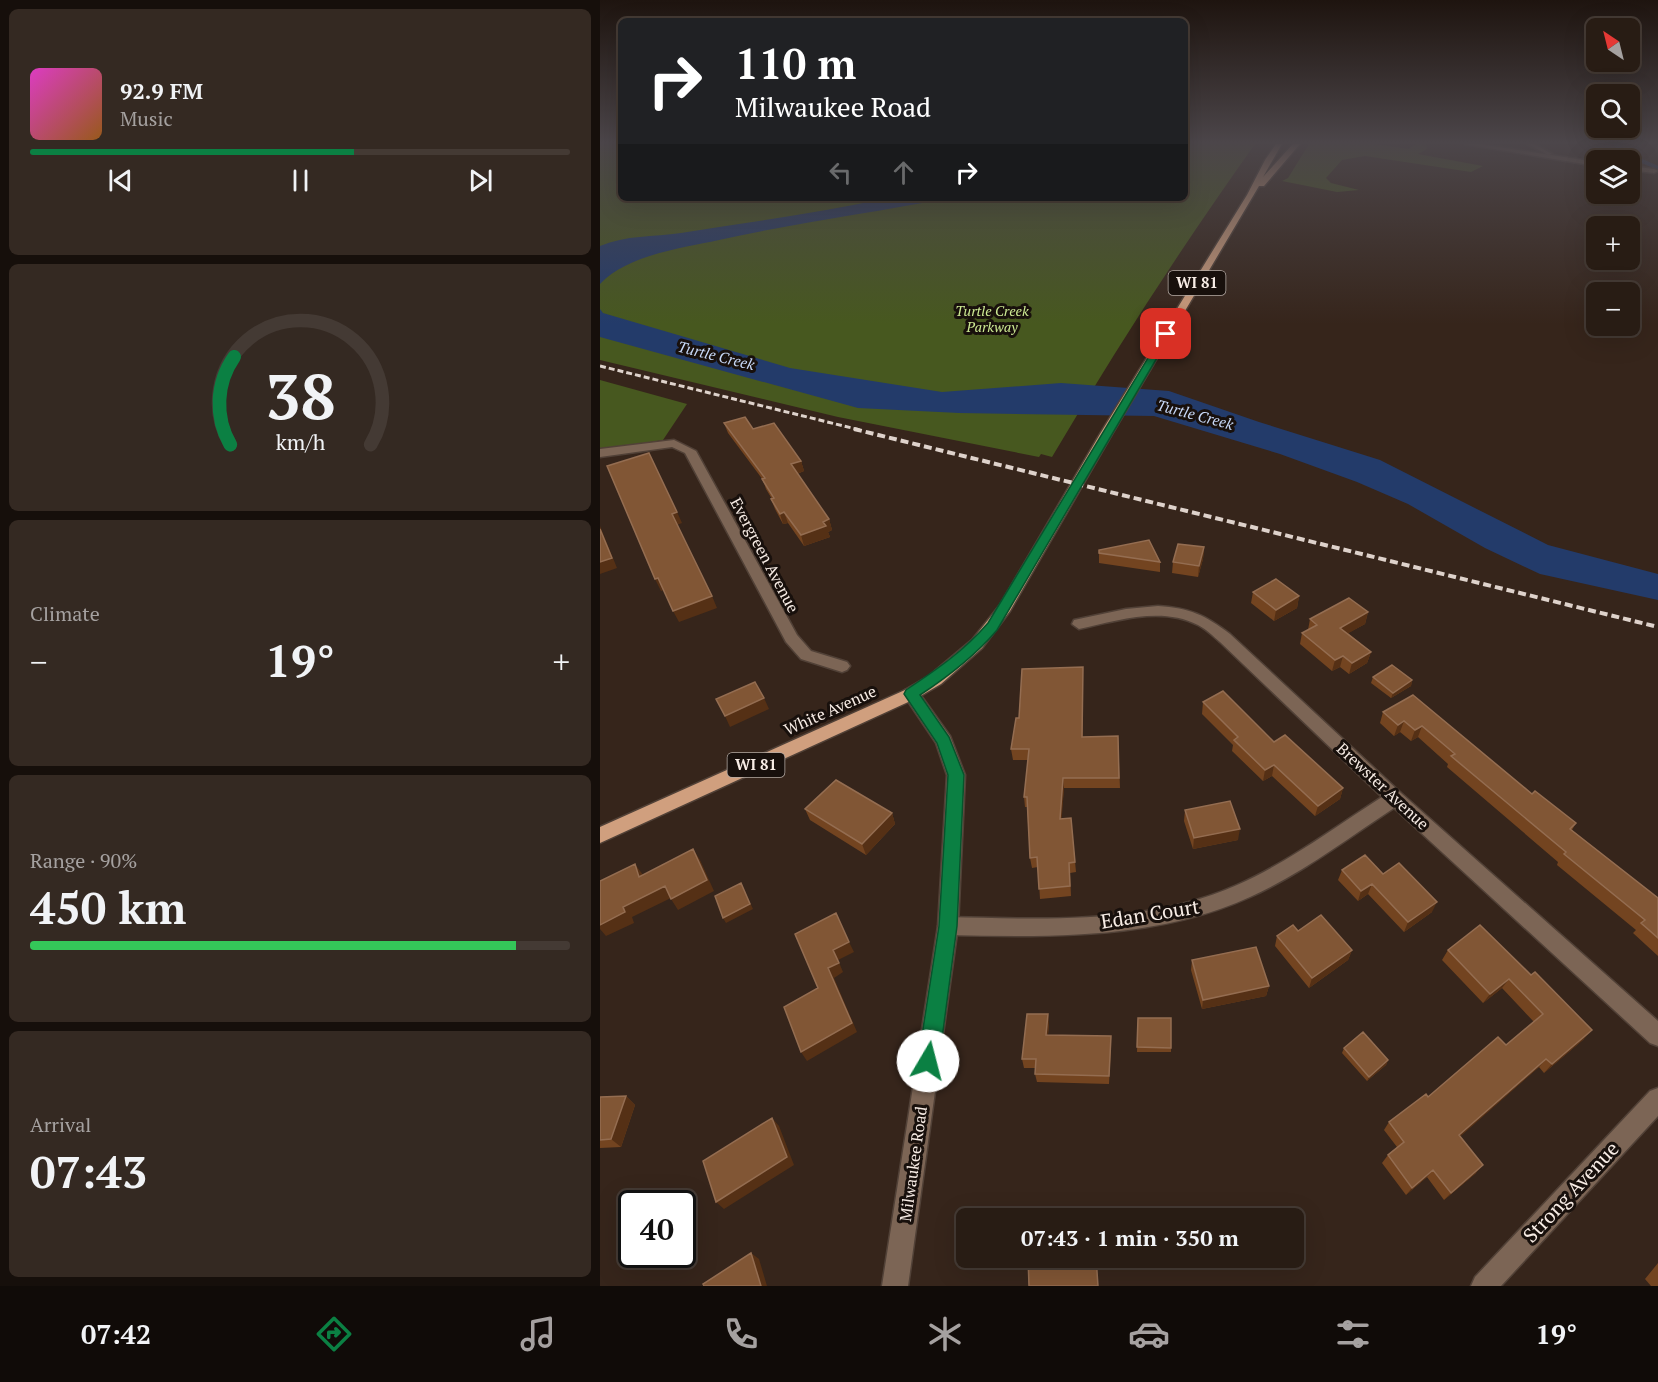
<!DOCTYPE html>
<html lang="en">
<head>
<meta charset="utf-8">
<style>
	:root { --surface:#281c14; --page:#342922; --text:#f1f3f6; --muted:#a5a1a0; --line:#443a34; --accent:#0b8043 }
	body { margin:0; font-family:"PT Serif",serif; background:var(--page); color:var(--text); height:100vh; display:flex; flex-direction:column; font-size:22px; white-space:nowrap }
	* { box-sizing:border-box; margin:0 }
	p { font-size:20px; color:var(--muted) }
	.icon { flex:none; width:33px; height:33px; fill:none; stroke:currentColor; stroke-width:2; stroke-linecap:round; stroke-linejoin:round }
	.map { position:relative; flex:1; overflow:hidden }
	.side { display:flex; flex-direction:column; gap:9px; padding:9px; background:#160f0b; width:600px }
	.side>* { flex:none }
	.banner { position:absolute; left:18px; top:18px; width:570px; height:183px; border-radius:9px; box-shadow:0 6px 24px #0002,0 0 0 2px var(--line); background:#202124; color:#fff; overflow:hidden }
	.needle { width:39px; rotate:325deg }
	.fabs { position:absolute; left:986px; top:18px; display:grid; gap:12px }
	.fabs a { display:grid; place-items:center; width:54px; height:54px; border-radius:9px; background:var(--surface); box-shadow:0 6px 24px #0002,0 0 0 2px var(--line); font-size:30px }
	.speed { position:absolute; left:18px; top:1190px; display:flex; gap:12px; font-size:30px; font-weight:700; text-align:center }
	.speed>* { display:grid; place-content:center; width:78px; height:78px; border-radius:50%; background:var(--surface); box-shadow:0 6px 24px #0002,0 0 0 2px var(--line); line-height:1 }
	.speed .limit { border:3px solid #111; border-radius:9px; background:#fff; color:#111 }
	.pin { position:absolute; display:grid; place-items:center; width:51px; height:51px; color:#fff; margin:-26px; border-radius:12px; box-shadow:0 3px 9px #0006 }
	.me { position:absolute; width:66px; margin:-33px; rotate:8deg; stroke-linejoin:round; filter:drop-shadow(0 0 4px #0008) }
	.turn { display:flex; align-items:center; gap:21px; height:126px; padding:0 18px; font-size:27px }
	.turn .icon { width:78px; height:78px; stroke-width:2.5 }
	.turn b { display:block; font-size:42px; line-height:51px }
	.lanes { display:flex; align-items:center; height:57px; padding:0 18px; background:#0003; justify-content:center; gap:30px; direction:ltr }
	.lanes .off { opacity:.35 }
	.big { font-size:45px; font-weight:800; line-height:1.1 }
	.side .widget { flex:1; display:flex; flex-direction:column; justify-content:center; gap:9px; min-width:0; padding:0 21px; border-radius:9px; background:var(--page) }
	.side .dial { align-items:center; gap:0 }
	.dial svg { height:156px; overflow:visible; fill:none; stroke:var(--line); stroke-width:7; stroke-linecap:round; text-anchor:middle }
	.dial text { fill:var(--text); stroke:none }
	.song { display:flex; align-items:center; gap:18px }
	.cover { width:72px; height:72px; border-radius:9px; background:linear-gradient(135deg,hsl(310 70% 55%),hsl(30 70% 35%)) }
	.played { height:6px; border-radius:3px; background:linear-gradient(90deg,var(--accent) 60%,var(--line) 60%) }
	.keys { display:flex; justify-content:space-around; direction:ltr }
	.heat { display:flex; justify-content:space-between; align-items:center; font-size:33px; direction:ltr }
	.charge { height:9px; border-radius:4px; background:linear-gradient(90deg,#34c759 90%,var(--line) 0) }
	.trip { position:absolute; left:356px; top:1208px; width:348px; height:60px; border-radius:9px; background:var(--surface); box-shadow:0 6px 24px #0002,0 0 0 2px var(--line); font-weight:800; line-height:60px; text-align:center }
	.menu { display:flex; height:96px; justify-content:space-around; align-items:center; background:#100b08; color:var(--muted) }
	.menu .icon { width:42px; height:42px }
	.menu .current { color:var(--accent) }
	.menu b { font-size:27px; color:var(--text) }
	main { display:flex; flex:1; min-height:0 }
	.map>svg:first-child { display:block }
</style>
</head>
<body>
<main>
<section class="side">
<div class="widget">
<div class="song"><i class="cover"></i><div><b>92.9 FM</b><p>Music</p></div></div>
<div class="played"></div>
<div class="keys"><svg class="icon" aria-label="previous" viewBox="0 0 24 24"><path d="M18 5L8 12l10 7zM5 5v14"/></svg><svg class="icon" aria-label="pause" viewBox="0 0 24 24"><path d="M8 5v14M16 5v14"/></svg><svg class="icon" aria-label="next" viewBox="0 0 24 24"><path d="M6 5l10 7-10 7zM19 5v14"/></svg></div>
</div>
<div class="widget dial"><svg viewBox="0 0 100 80">
<path d="M14 69A42 42 0 1 1 86 69"/>
<path d="M14 69A42 42 0 0 1 16 24" stroke="#0b8043"/>
<text x="50" y="56" font-size="32" font-weight="700">38</text>
<text x="50" y="72" font-size="11">km/h</text>
</svg></div>
<div class="widget"><p>Climate</p>
<div class="heat"><a>−</a><b class="big">19°</b><a>+</a></div>
</div>
<div class="widget"><p>Range · 90%</p><b class="big">450 km</b><div class="charge"></div></div>
<div class="widget"><p>Arrival</p><b class="big">07:43</b></div>
</section>
<div class="map">
<svg width="1058" height="1286" viewBox="0 0 1058 1286">
	<rect width="100%" height="100%" fill="#36251b"/>
	<path fill="#47581f" d="M 0,144 L 21,144 L 21,198 L 585,198 L 585,144 L 655,144 C 583,245 515,350 452,457 L 441,454 L 439,457 L 238,417 L 0,360 Z
		M 709,144 L 775,144 L 809,149 L 815,144 L 826,144 L 827,149 L 818,154 L 883,166 L 871,172 L 765,156 L 742,160 L 726,178 L 731,183 L 759,190 L 737,192 L 682,181 L 688,178 Z
		M 0,380 L 87,404 L 63,440 L 0,450 Z"/>
	<path fill="#233b6a" d="M 287,198 L 349,198 C 272,213 195,223 119,240 C 82,248 27,255 0,284 L 0,246 C 26,235 53,237 81,233 C 150,222 219,213 287,198 Z
		M 0,309 L 3,313 L 190,368 L 342,392 L 461,383 L 569,391 L 659,422 L 780,460 L 948,545 L 1058,574 L 1058,600 L 940,574 L 885,548 L 808,504 L 757,482 L 680,454 L 554,416 L 359,413 L 258,408 L 0,337 Z"/>
	<g fill="none" stroke-linecap="round" stroke-linejoin="round">
		<path stroke="#233b6a" stroke-width="4" d="M 1016,144 L 1021,152 L 1058,168"/>
		<defs>
			<path id="service" d="M 928,144 L 934,144 L 952,154 L 948,155 Z"/>
			<path id="minor" d="M 864,144 L 880,144 L 996,162 L 996,166 Z
				M 1029,166 L 1054,169 L 1058,171 L 1054,173 L 1029,170 Z
				M 74,440 L 96,451 L 197,635 L 211,651 L 247,662 L 250,666 L 247,670 L 242,672 L 201,659 L 186,642 L 85,453 L 72,447 L 0,457 L 0,449 Z
				M 558,606 C 590,608 605,615 630,634 L 801,793 L 1058,1021 L 1058,1046 L 1050,1043 L 794,808 C 747,839 701,874 650,897 C 555,940 450,937 348,935 L 341,932 L 338,926 L 341,920 L 348,917 C 443,919 548,925 637,885 C 689,862 735,827 782,797 L 620,642 C 613,636 606,629 598,625 C 561,606 516,621 479,629 L 472,624 L 474,620 L 526,609 Z
				M 1058,1088 L 1058,1116 L 901,1286 L 871,1286 L 875,1277 L 1050,1091 Z"/>
			<path id="tertiary" d="M 311,688 L 317,690 L 350,736 L 365,775 L 358,926 L 308,1286 L 282,1286 L 338,926 L 347,775 L 336,743 L 303,694 L 305,690 Z"/>
			<path id="primary" d="M 676,144 L 682,144 L 663,177 L 693,144 L 700,144 L 664,186 L 659,186 L 512,434 L 410,611 L 382,648 L 341,684 L 317,698 L 0,843 L 0,827 L 305,690 L 329,676 L 372,640 L 400,605 L 500,434 L 647,195 L 665,160 Z"/>
		</defs>
		<use href="#service" stroke="#514137" stroke-width="4"/>
		<use href="#minor" stroke="#514137" stroke-width="3"/>
		<use href="#tertiary" stroke="#514137" stroke-width="3"/>
		<use href="#primary" stroke="#514137" stroke-width="3"/>
		<use href="#service" fill="#7c6555" fill-rule="evenodd"/>
		<use href="#minor" fill="#7c6555" fill-rule="evenodd"/>
		<use href="#tertiary" fill="#7c6555" fill-rule="evenodd"/>
		<use href="#primary" fill="#d09f7e" fill-rule="evenodd"/>
		<path stroke="#ded2cb" stroke-width="3" stroke-dasharray="6 3" stroke-linecap="butt" d="M 0,366 L 260,430"/>
		<path stroke="#ded2cb" stroke-width="4" stroke-dasharray="8 4" stroke-linecap="butt" d="M 254,429 L 1058,627"/>
	</g>
	<path fill="#734420" d="M 124,423 L 153,429 L 201,461 L 204,471 L 197,474 L 229,519 L 232,530 L 228,532 L 230,537 L 204,546 L 188,523 L 183,524 L 175,509 L 171,499 L 172,499 L 166,489 L 163,480 L 128,433 Z
		M 604,547 L 603,559 L 598,577 L 572,573 L 573,562 Z
		M 499,550 L 560,562 L 560,572 L 499,563 Z
		M 653,592 L 699,596 L 697,608 L 674,621 L 651,603 Z
		M 768,612 L 765,624 L 748,633 L 771,652 L 767,663 L 749,674 L 740,667 L 732,671 L 700,644 L 702,633 L 708,630 L 710,619 Z
		M 483,667 L 483,737 L 518,736 L 520,788 L 464,788 L 461,819 L 471,818 L 476,872 L 470,873 L 471,896 L 440,899 L 438,867 L 432,868 L 430,858 L 427,807 L 425,807 L 424,797 L 428,760 L 413,760 L 411,749 L 419,718 Z
		M 773,677 L 812,680 L 811,686 L 791,698 L 771,683 Z
		M 813,695 L 932,794 L 976,823 L 972,830 L 1058,898 L 1058,956 L 1033,933 L 1036,930 L 957,865 L 958,862 L 847,767 L 848,764 L 818,737 L 811,741 L 800,732 L 794,736 L 780,723 L 783,712 Z
		M 603,702 L 674,742 L 743,788 L 740,799 L 715,816 L 672,776 L 663,781 L 632,751 L 633,745 L 602,714 Z
		M 205,809 L 292,813 L 295,824 L 266,855 L 210,820 Z
		M 585,810 L 638,840 L 593,849 L 584,821 Z
		M 742,870 L 783,874 L 832,912 L 804,932 L 768,894 L 758,901 L 738,880 Z
		M 880,925 L 984,1039 L 944,1073 L 939,1067 L 860,1136 L 876,1173 L 844,1200 L 827,1177 L 806,1195 L 782,1163 L 788,1155 L 797,1147 L 784,1130 L 789,1122 L 906,1045 L 934,1022 L 902,988 L 883,1003 L 842,960 L 848,950 Z
		M 698,931 L 752,950 L 748,960 L 709,988 L 675,946 L 677,936 Z
		M 592,960 L 669,986 L 666,996 L 602,1009 L 591,970 Z
		M 538,1018 L 571,1048 L 571,1052 L 537,1052 Z
		M 449,1023 L 448,1035 L 511,1046 L 509,1084 L 437,1082 L 435,1074 L 435,1068 L 424,1068 L 422,1059 Z
		M 744,1048 L 788,1060 L 786,1065 L 767,1081 L 742,1053 Z
		M 26,1096 L 35,1105 L 21,1147 L 0,1148 L 0,1097 Z
		M 1058,1263 L 1058,1286 L 1051,1286 L 1045,1279 Z"/>
	<path fill="#553015" d="M 201,461 L 204,471 L 194,475 L 191,464 Z
		M 77,512 L 82,523 L 77,525 L 72,514 Z
		M 184,512 L 188,523 L 183,524 L 180,514 Z
		M 229,519 L 232,530 L 228,532 L 230,537 L 204,546 L 201,535 L 223,522 Z
		M 0,526 L 17,568 L 0,574 Z
		M 604,547 L 603,559 L 598,577 L 599,566 Z
		M 58,578 L 64,590 L 61,591 L 55,579 Z
		M 112,596 L 117,608 L 79,622 L 73,611 Z
		M 699,596 L 697,608 L 674,621 L 676,610 Z
		M 768,612 L 765,624 L 738,639 L 740,628 Z
		M 771,652 L 767,663 L 749,674 L 752,663 Z
		M 743,656 L 740,667 L 732,671 L 735,660 Z
		M 483,667 L 483,747 L 482,737 Z
		M 812,680 L 811,686 L 791,698 L 793,693 Z
		M 164,698 L 169,709 L 130,727 L 125,716 Z
		M 804,721 L 800,732 L 794,736 L 798,725 Z
		M 822,726 L 818,737 L 811,741 L 815,730 Z
		M 674,765 L 672,776 L 663,781 L 665,770 Z
		M 463,778 L 464,788 L 461,829 L 460,819 Z
		M 743,788 L 740,799 L 715,816 L 718,806 Z
		M 292,813 L 295,824 L 266,855 L 262,844 Z
		M 640,829 L 638,840 L 593,849 L 594,838 Z
		M 93,849 L 100,860 L 114,891 L 78,910 L 71,899 Z
		M 35,864 L 43,875 L 39,877 Z
		M 141,883 L 153,909 L 126,923 L 123,918 Z
		M 772,884 L 768,894 L 758,901 L 761,891 Z
		M 65,886 L 73,897 L 32,917 L 34,923 L 6,936 L 0,929 L 0,925 L 23,907 Z
		M 837,902 L 832,912 L 804,932 L 808,922 Z
		M 249,942 L 254,952 L 238,960 L 243,972 L 234,978 L 257,1032 L 207,1061 L 201,1052 L 228,968 L 233,950 Z
		M 752,950 L 748,960 L 709,988 L 712,978 Z
		M 909,979 L 902,988 L 883,1003 L 890,994 Z
		M 669,986 L 666,996 L 602,1009 L 603,1000 Z
		M 448,1014 L 449,1023 L 447,1044 L 446,1035 Z
		M 992,1030 L 984,1039 L 944,1073 L 952,1064 Z
		M 946,1059 L 939,1067 L 853,1143 L 859,1135 Z
		M 788,1060 L 786,1065 L 767,1081 L 769,1077 Z
		M 26,1096 L 35,1105 L 21,1147 L 11,1139 Z
		M 172,1118 L 179,1126 L 194,1165 L 124,1209 L 116,1202 Z
		M 883,1165 L 876,1173 L 844,1200 L 851,1193 Z
		M 833,1170 L 827,1177 L 806,1195 L 812,1188 Z
		M 151,1253 L 159,1259 L 167,1286 L 161,1286 Z"/>
	<path fill="#815635" stroke="#946d51" stroke-width="1.5" d="M 145,417 L 153,429 L 174,423 L 201,461 L 191,464 L 229,519 L 223,522 L 226,526 L 201,535 L 184,512 L 180,514 L 171,499 L 174,498 L 162,479 L 165,478 L 124,423 Z
		M 49,453 L 77,512 L 72,514 L 112,596 L 73,611 L 58,578 L 55,579 L 7,466 Z
		M 0,529 L 12,558 L 0,562 Z
		M 549,540 L 560,562 L 499,553 L 499,550 Z
		M 578,544 L 604,547 L 599,566 L 573,562 Z
		M 676,579 L 699,596 L 676,610 L 653,592 Z
		M 749,598 L 768,612 L 740,628 L 771,652 L 752,663 L 743,656 L 735,660 L 702,633 L 717,625 L 710,619 Z
		M 792,665 L 812,680 L 793,693 L 773,677 Z
		M 483,667 L 482,737 L 518,736 L 519,778 L 463,778 L 460,819 L 471,818 L 475,862 L 469,863 L 470,886 L 439,889 L 437,857 L 430,858 L 427,797 L 424,797 L 429,749 L 411,749 L 416,718 L 419,718 L 422,669 Z
		M 155,682 L 164,698 L 125,716 L 116,699 Z
		M 623,691 L 674,742 L 685,735 L 743,788 L 718,806 L 674,765 L 665,770 L 634,740 L 638,737 L 603,702 Z
		M 813,695 L 932,794 L 935,791 L 976,823 L 970,829 L 1058,898 L 1058,938 L 1041,923 L 1045,920 L 964,854 L 966,852 L 851,756 L 855,754 L 822,726 L 815,730 L 804,721 L 798,725 L 783,712 Z
		M 236,780 L 292,813 L 262,844 L 205,809 Z
		M 630,801 L 640,829 L 594,838 L 585,810 Z
		M 93,849 L 107,880 L 71,899 L 65,886 L 23,907 L 25,912 L 0,925 L 0,881 L 35,864 L 39,877 Z
		M 765,855 L 783,874 L 799,863 L 837,902 L 808,922 L 772,884 L 761,891 L 742,870 Z
		M 141,883 L 150,904 L 123,918 L 115,896 Z
		M 236,913 L 249,942 L 233,950 L 239,963 L 228,968 L 252,1023 L 201,1052 L 184,1007 L 218,988 L 195,934 Z
		M 721,915 L 752,950 L 712,978 L 677,936 L 693,925 L 698,931 Z
		M 880,925 L 931,975 L 935,972 L 992,1030 L 952,1064 L 946,1059 L 859,1135 L 883,1165 L 851,1193 L 833,1170 L 812,1188 L 788,1155 L 804,1142 L 789,1122 L 826,1094 L 828,1097 L 898,1037 L 906,1045 L 943,1014 L 909,979 L 890,994 L 848,950 Z
		M 656,947 L 669,986 L 603,1000 L 592,960 Z
		M 427,1014 L 448,1014 L 446,1035 L 511,1036 L 509,1076 L 435,1074 L 436,1059 L 422,1059 Z
		M 538,1018 L 571,1018 L 571,1048 L 537,1047 Z
		M 763,1032 L 788,1060 L 769,1077 L 744,1048 Z
		M 26,1096 L 11,1139 L 0,1140 L 0,1097 Z
		M 172,1118 L 187,1157 L 116,1202 L 103,1161 Z
		M 151,1253 L 161,1286 L 104,1286 L 103,1284 Z
		M 428,1257 L 496,1257 L 498,1286 L 429,1286 Z"/>
	<linearGradient id="sky" x2="0" y2="1"><stop stop-color="#1e140f"/><stop offset="0.44" stop-color="#4c464a"/><stop offset="1" stop-color="#4c464a" stop-opacity="0"/></linearGradient>
	<rect width="1058" height="324" fill="url(#sky)"/>
	<path fill="#0b8043" stroke="#07532c" stroke-width="1.5" d="M 563,333 L 571,334 L 397,630 C 375,656 349,676 320,695 L 349,737 L 364,775 L 357,926 L 339,1061 L 336,1068 L 328,1071 L 321,1068 L 318,1061 L 339,926 L 348,775 L 337,743 L 304,694 L 306,690 C 336,670 364,651 388,623 Z"/>
	<g text-anchor="middle" stroke-width="6" stroke-linejoin="round" paint-order="stroke">
		<g font-size="14" font-style="italic" fill="#cdea93" stroke="#18100c">
			<text x="392" y="316">Turtle Creek<tspan x="392" dy="16">Parkway</tspan></text>
		</g>
		<g fill="#18100c" stroke="#b4aaa4" stroke-width="1.5">
			<rect x="568.5" y="271" width="57" height="24" rx="4.5"/>
			<rect x="127.5" y="753" width="57" height="24" rx="4.5"/>
		</g>
		<g font-size="15" font-weight="bold" fill="#f7ece5">
			<text x="597" y="288">WI 81</text>
			<text x="156" y="770">WI 81</text>
		</g>
		<g font-size="15" font-style="italic" fill="#c7d8f7" stroke="#18100c">
			<text transform="translate(116 356) rotate(14)" y="5">Turtle Creek</text>
			<text transform="translate(595 415) rotate(15)" y="5">Turtle Creek</text>
		</g>
		<g font-size="16" fill="#f7ece5" stroke="#18100c">
			<text transform="translate(165 555) rotate(62)" y="6">Evergreen Avenue</text>
			<text transform="translate(230 710) rotate(-24)" y="6">White Avenue</text>
			<text transform="translate(783 786) rotate(43)" y="6">Brewster Avenue</text>
			<text transform="translate(313 1164) rotate(-82)" y="6">Milwaukee Road</text>
		</g>
		<g font-size="20" fill="#f7ece5" stroke="#18100c">
			<text transform="translate(550 914) rotate(-9)" y="7">Edan Court</text>
			<text transform="translate(971 1192) rotate(-47)" y="7">Strong Avenue</text>
		</g>
	</g>
</svg>
<div class="fabs">
<a><svg class="needle" viewBox="-14 -14 28 28"><path d="M0-13l5 13h-10z" fill="#e53935"/><path d="M0 13l5-13h-10z" fill="#a5a1a0"/></svg></a>
<a><svg class="icon" aria-label="search" viewBox="0 0 24 24"><circle cx="10" cy="10" r="6"/><path d="M15 15l6 6"/></svg></a>
<a><svg class="icon" aria-label="layers" viewBox="0 0 24 24"><path d="M12 4l9 5-9 5-9-5zM3 14l9 5 9-5"/></svg></a>
<a>+</a>
<a>−</a>
</div>
<div class="speed"><div class="limit">40</div></div>
<div class="pin" style="left:566px;top:334px;background:#d93025"><svg class="icon" aria-label="arrive" viewBox="0 0 24 24"><path d="M6 21V4h12l-3 4 3 4H6"/></svg></div>
<svg class="me" style="left:328px;top:1061px" viewBox="-20 -20 40 40"><circle r="19" fill="#fff"/><path d="M0-13L10 11 0 6-10 11z" fill="#0b8043"/></svg>
<div class="trip">07:43 · 1 min · 350 m</div>
<div class="banner">
<div class="turn"><svg class="icon" aria-label="right" viewBox="0 0 24 24"><path d="M7 20v-9h11M14 6l5 5-5 5"/></svg><div><b>110 m</b>Milwaukee Road</div></div>
<div class="lanes"><svg class="icon off" aria-label="left" viewBox="0 0 24 24"><path d="M17 20v-9H6M10 6l-5 5 5 5"/></svg><svg class="icon off" aria-label="ahead" viewBox="0 0 24 24"><path d="M12 20V5M6 11l6-6 6 6"/></svg><svg class="icon" aria-label="right" viewBox="0 0 24 24"><path d="M7 20v-9h11M14 6l5 5-5 5"/></svg></div>
</div>
</div>
</main>
<nav class="menu">
<b>07:42</b>
<svg class="icon current" aria-label="directions" viewBox="0 0 24 24"><path d="M12 3l9 9-9 9-9-9zM9 14v-3h6M13 9l2 2-2 2"/></svg>
<svg class="icon" aria-label="music" viewBox="0 0 24 24"><path d="M9 18V5l10-2v13"/><circle cx="6" cy="18" r="3"/><circle cx="16" cy="16" r="3"/></svg>
<svg class="icon" aria-label="phone" viewBox="0 0 24 24"><path d="M5 4h4l2 5-3 2q2 4 5 5l2-3 5 2v4C11 20 4 13 5 4z"/></svg>
<svg class="icon" aria-label="climate" viewBox="0 0 24 24"><path d="M12 3v18M4 7l16 10M4 17L20 7"/></svg>
<svg class="icon" aria-label="car" viewBox="0 0 24 24"><path d="M5 17H2v-5l4-1 3-4h7l3 4 3 1v5h-3M9 17h6M6 11h13"/><circle cx="7" cy="17" r="2"/><circle cx="17" cy="17" r="2"/></svg>
<svg class="icon" aria-label="filters" viewBox="0 0 24 24"><path d="M4 7h16M4 17h16"/><circle cx="9" cy="7" r="2"/><circle cx="15" cy="17" r="2"/></svg>
<b>19°</b>
</nav>
</body>
</html>
